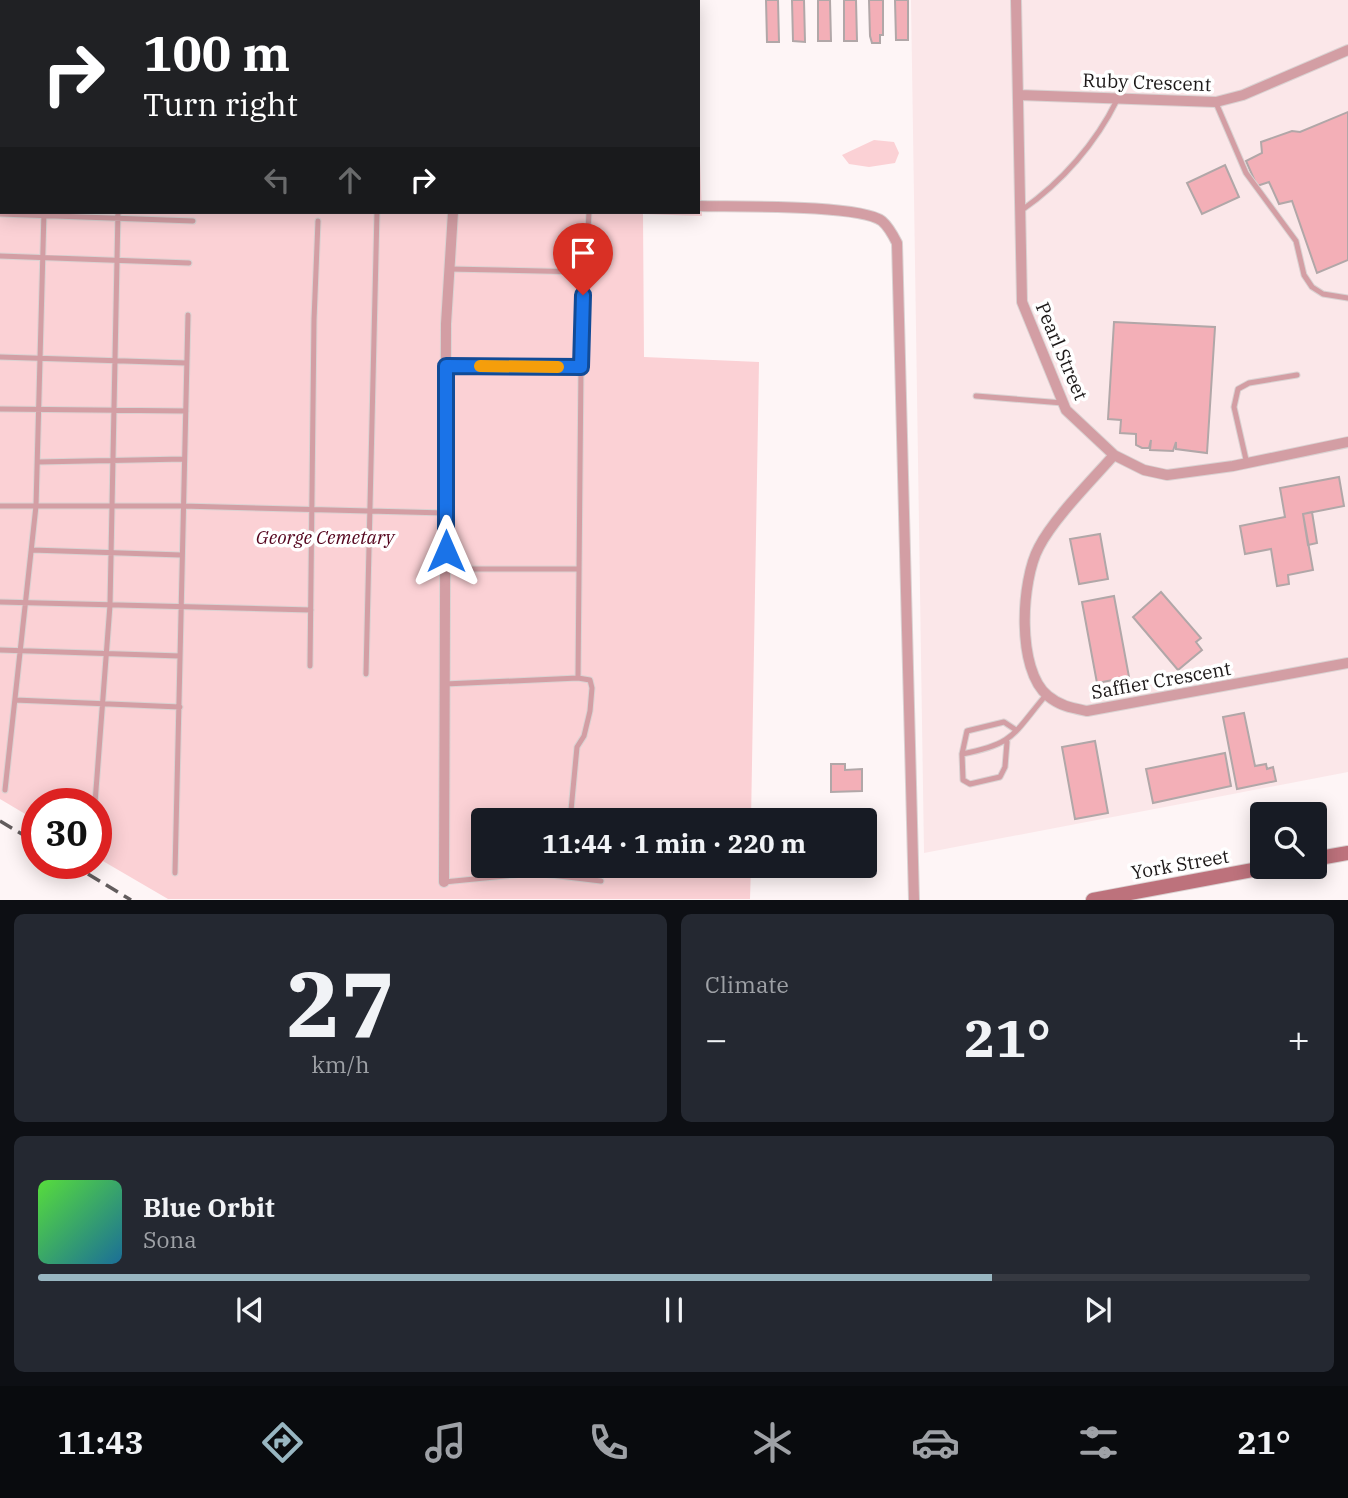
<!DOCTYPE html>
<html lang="en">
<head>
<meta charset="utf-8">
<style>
	:root { --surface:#171b24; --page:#242831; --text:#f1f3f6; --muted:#9ea1a6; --line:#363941; --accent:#98b6c1 }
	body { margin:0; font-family:"IBM Plex Serif",serif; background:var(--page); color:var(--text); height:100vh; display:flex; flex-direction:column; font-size:26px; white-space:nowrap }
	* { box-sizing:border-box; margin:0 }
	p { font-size:23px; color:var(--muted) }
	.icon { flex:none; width:38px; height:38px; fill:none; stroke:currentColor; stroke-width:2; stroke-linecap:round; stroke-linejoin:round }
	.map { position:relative; height:900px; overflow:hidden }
	.panel { display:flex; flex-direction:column; gap:14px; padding:14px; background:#0d0f14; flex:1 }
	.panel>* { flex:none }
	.hud { position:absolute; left:0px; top:0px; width:700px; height:214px; box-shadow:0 4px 18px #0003; background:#202124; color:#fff; overflow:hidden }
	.controls { position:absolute; left:1250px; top:802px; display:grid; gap:14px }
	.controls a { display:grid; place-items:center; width:77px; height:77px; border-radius:7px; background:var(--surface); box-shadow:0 4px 18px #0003; font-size:35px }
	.speed { position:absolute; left:21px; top:788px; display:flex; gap:14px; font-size:35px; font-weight:700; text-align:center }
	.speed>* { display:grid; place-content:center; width:91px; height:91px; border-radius:50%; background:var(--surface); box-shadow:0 4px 18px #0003; line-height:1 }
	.speed .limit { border:10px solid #d22; background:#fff; color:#111 }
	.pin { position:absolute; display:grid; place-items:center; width:60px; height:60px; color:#fff; margin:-72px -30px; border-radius:50% 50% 50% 0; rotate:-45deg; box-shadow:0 0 7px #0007 }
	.pin .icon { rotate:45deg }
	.me { position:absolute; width:77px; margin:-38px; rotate:0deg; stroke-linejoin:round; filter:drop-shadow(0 0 5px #0008) }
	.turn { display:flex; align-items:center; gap:24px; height:147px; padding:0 28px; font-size:32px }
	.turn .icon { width:91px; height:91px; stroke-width:2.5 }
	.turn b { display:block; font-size:49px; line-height:60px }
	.lanes { display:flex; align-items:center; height:66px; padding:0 28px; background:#0003; justify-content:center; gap:35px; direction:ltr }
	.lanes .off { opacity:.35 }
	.big { font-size:52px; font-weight:800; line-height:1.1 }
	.panel .card { flex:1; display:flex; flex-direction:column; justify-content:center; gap:10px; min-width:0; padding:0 24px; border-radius:10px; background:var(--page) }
	.panel .dial { align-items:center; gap:0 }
	.dial b { font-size:91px; line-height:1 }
	.song { display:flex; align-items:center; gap:21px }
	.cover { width:84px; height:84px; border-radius:10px; background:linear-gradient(135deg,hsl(110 70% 55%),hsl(200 70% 35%)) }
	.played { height:7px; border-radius:4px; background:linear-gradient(90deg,var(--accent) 75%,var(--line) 75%) }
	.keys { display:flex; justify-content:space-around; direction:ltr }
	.heat { display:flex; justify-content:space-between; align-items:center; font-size:38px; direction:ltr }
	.panel .tiles { flex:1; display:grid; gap:14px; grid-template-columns:1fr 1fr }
	.card:last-child { grid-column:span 2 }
	.trip { position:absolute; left:471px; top:808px; width:406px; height:70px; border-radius:7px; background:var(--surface); box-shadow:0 4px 18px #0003; font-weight:800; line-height:70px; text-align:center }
	.menu { display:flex; height:112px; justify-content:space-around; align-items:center; background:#090b0e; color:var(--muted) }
	.menu .icon { width:49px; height:49px }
	.menu .selected { color:var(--accent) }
	.menu b { font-size:32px; color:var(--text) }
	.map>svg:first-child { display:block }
</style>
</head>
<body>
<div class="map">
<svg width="1348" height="900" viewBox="0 0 1348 900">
	<rect width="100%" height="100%" fill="#fef5f6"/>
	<path fill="#fbe7e9" d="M 911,0 L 1348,0 L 1348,772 L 924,853 Z"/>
	<path fill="#fbd1d5" d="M 212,0 L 695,0 L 695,2 L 212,2 Z
		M 698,105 L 702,216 L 643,214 L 644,357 L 759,362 L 751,821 L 483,821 L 483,866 L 751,866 L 750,899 L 168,899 L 96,857 L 96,803 L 37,803 L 37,821 L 0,799 L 0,159 L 2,212 L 698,212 Z
		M 874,140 L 894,142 L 899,153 L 895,163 L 869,167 L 849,164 L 842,155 Z"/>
	<path fill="#f3afb7" stroke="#b1a7a8" stroke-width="2" d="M 766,0 L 778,0 L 779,42 L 767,42 Z
		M 792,0 L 804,0 L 805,42 L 793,41 Z
		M 818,0 L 830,0 L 831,41 L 818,41 Z
		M 844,0 L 856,0 L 857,41 L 844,41 Z
		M 869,0 L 883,0 L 883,35 L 880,35 L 880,43 L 872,43 L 870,36 Z
		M 895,0 L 908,0 L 908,40 L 896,40 Z
		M 1348,112 L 1348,260 L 1317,273 L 1292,201 L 1279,204 L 1269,182 L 1257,186 L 1246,161 L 1262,153 L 1261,142 L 1292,131 L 1300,132 Z
		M 1225,165 L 1239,197 L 1202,214 L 1187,183 Z
		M 1114,322 L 1215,327 L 1207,453 L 1176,449 L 1176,442 L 1173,451 L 1150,450 L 1151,440 L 1149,448 L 1142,448 L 1136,445 L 1136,434 L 1120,433 L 1121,420 L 1108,419 Z
		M 1339,477 L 1344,506 L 1303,514 L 1313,570 L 1288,575 L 1289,584 L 1277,586 L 1271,549 L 1245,554 L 1240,526 L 1285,517 L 1280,488 Z
		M 1312,512 L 1317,543 L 1308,545 L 1303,514 Z
		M 1100,534 L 1108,579 L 1079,584 L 1070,539 Z
		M 1161,592 L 1201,638 L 1196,642 L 1202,650 L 1178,670 L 1133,617 Z
		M 1114,596 L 1129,677 L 1097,683 L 1082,602 Z
		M 1244,713 L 1255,766 L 1266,764 L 1267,769 L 1273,767 L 1276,781 L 1237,789 L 1223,717 Z
		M 1095,741 L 1108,813 L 1075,819 L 1062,747 Z
		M 1225,753 L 1231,786 L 1153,803 L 1146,769 Z
		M 831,764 L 845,764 L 845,770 L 862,769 L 862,791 L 831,792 Z
		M 814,866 L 853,866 L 853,869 L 814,868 Z"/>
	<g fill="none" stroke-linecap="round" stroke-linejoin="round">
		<defs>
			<path id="service" d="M 1216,103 L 1246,173 L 1296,241 L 1304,275 L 1312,287 L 1323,294 L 1348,298
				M 1022,210 C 1062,182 1096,143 1117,100
				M 0,214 L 193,221
				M 0,256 L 189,263
				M 449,269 L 584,272
				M 0,357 L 186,363
				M 446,366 L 581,367
				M 976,396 L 1063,403
				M 0,409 L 186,411
				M 38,462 L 184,459
				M 1247,464 L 1234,407 L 1238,389 L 1249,383 L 1297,375
				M 0,506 L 182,506 L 445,513
				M 32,550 L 181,555
				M 446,569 L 579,569
				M 0,602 L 311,610
				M 0,650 L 180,656
				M 310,666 L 314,320 L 318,221
				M 366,674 L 377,212
				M 445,684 L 578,678
				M 15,700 L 180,707
				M 1007,742 L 1005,767 L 1000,777 L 970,784 L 963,780 L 962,754 L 967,731 L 1004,722 L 1016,730
				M 962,754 C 1015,744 1013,734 1046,695
				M 5,790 L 36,506 L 44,212
				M 95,803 L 110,605 L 118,212
				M 570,821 L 577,747 L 584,736 L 590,711 L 592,688 L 590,680 L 578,678 L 581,367 L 589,212
				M 175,873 L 188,315
				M 444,882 L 534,873 L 601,881"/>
			<path id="minor" d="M 1016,0 L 1022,302 L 1066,410 L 1114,455 L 1144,470 L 1167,475 L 1233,466 L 1348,442
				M 1019,95 L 1216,102 L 1243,95 L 1348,50
				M 698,206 C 733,207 859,204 882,221 C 889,227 893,235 897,243 L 914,900
				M 1114,455 C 1092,480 1054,518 1039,547 C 1021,580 1016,670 1048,696 C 1060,706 1072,708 1087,711 L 1348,663
				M 444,882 L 446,324 L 453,212"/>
			<path id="secondary" d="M 1314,859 L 1348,853
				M 1093,900 L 1274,866"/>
		</defs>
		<use href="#service" stroke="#dad2d2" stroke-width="7"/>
		<use href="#minor" stroke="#dad2d2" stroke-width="12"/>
		<use href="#secondary" stroke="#dad2d2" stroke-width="16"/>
		<use href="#service" stroke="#d39ea4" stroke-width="5"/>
		<use href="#minor" stroke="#d39ea4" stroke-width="10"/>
		<use href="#secondary" stroke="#bd727c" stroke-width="14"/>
		<path stroke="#625c5d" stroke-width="3.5" stroke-dasharray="14 7" stroke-linecap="butt" d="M 0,821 L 37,843
			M 70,863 L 131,900"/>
	</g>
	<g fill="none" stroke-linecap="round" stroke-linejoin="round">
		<defs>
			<path id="route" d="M 446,551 L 446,366 L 581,367 L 583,295"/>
		</defs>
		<use href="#route" stroke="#114b97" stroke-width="18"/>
		<use href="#route" stroke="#1a73e8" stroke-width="12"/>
		<path stroke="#f59e0b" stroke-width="12" d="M 480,366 L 558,367"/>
	</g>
	<g text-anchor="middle" stroke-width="7" stroke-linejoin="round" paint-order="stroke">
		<g font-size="19" fill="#1c1818" stroke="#fff">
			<text transform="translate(1147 82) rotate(2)" y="7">Ruby Crescent</text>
			<text transform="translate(1062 351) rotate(67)" y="7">Pearl Street</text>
			<text transform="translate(1161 680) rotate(-10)" y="7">Saffier Crescent</text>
			<text transform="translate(1180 864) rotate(-10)" y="7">York Street</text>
		</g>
		<g font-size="19" font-style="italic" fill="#54041d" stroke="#fff">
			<text x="325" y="544">George Cemetary</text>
		</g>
	</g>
</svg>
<div class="controls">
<a><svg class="icon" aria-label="search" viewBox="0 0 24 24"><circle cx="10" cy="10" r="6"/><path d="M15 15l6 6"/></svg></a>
</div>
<div class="speed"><div class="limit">30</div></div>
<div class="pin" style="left:583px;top:295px;background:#d93025"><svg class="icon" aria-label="arrive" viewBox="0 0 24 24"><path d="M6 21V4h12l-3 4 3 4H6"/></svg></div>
<svg class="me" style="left:446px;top:551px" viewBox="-20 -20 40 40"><path d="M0-17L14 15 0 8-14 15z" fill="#1a73e8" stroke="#fff" stroke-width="4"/></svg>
<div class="trip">11:44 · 1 min · 220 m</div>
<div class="hud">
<div class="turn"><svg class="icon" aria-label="right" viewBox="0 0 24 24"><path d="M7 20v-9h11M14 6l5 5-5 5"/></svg><div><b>100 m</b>Turn right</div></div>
<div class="lanes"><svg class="icon off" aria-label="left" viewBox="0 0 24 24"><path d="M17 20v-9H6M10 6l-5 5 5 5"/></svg><svg class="icon off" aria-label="ahead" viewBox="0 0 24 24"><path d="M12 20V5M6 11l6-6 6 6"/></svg><svg class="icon" aria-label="right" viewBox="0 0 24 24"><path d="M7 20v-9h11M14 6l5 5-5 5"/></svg></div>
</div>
</div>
<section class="panel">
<div class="tiles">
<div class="card dial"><b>27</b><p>km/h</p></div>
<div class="card"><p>Climate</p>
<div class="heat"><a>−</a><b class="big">21°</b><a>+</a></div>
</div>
<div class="card">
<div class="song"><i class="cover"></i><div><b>Blue Orbit</b><p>Sona</p></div></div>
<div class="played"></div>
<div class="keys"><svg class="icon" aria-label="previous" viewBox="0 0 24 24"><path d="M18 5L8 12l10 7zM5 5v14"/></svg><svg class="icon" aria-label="pause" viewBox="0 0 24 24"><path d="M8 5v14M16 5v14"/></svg><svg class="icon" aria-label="next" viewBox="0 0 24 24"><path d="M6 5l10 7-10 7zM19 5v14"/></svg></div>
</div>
</div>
</section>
<nav class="menu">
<b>11:43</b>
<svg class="icon selected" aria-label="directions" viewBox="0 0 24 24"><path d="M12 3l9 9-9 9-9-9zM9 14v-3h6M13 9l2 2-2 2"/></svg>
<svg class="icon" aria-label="music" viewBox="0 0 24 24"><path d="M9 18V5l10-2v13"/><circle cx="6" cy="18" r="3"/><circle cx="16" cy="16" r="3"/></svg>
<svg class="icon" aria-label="phone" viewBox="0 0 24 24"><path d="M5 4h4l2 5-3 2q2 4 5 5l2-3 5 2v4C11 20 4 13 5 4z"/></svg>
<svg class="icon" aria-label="climate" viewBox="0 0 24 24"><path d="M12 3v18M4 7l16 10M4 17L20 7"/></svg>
<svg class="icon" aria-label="car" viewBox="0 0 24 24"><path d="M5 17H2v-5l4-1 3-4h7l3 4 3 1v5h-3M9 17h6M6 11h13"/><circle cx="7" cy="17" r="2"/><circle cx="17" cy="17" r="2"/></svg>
<svg class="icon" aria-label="filters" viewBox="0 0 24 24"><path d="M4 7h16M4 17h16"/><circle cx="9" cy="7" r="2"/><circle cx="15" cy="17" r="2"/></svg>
<b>21°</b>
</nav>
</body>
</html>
